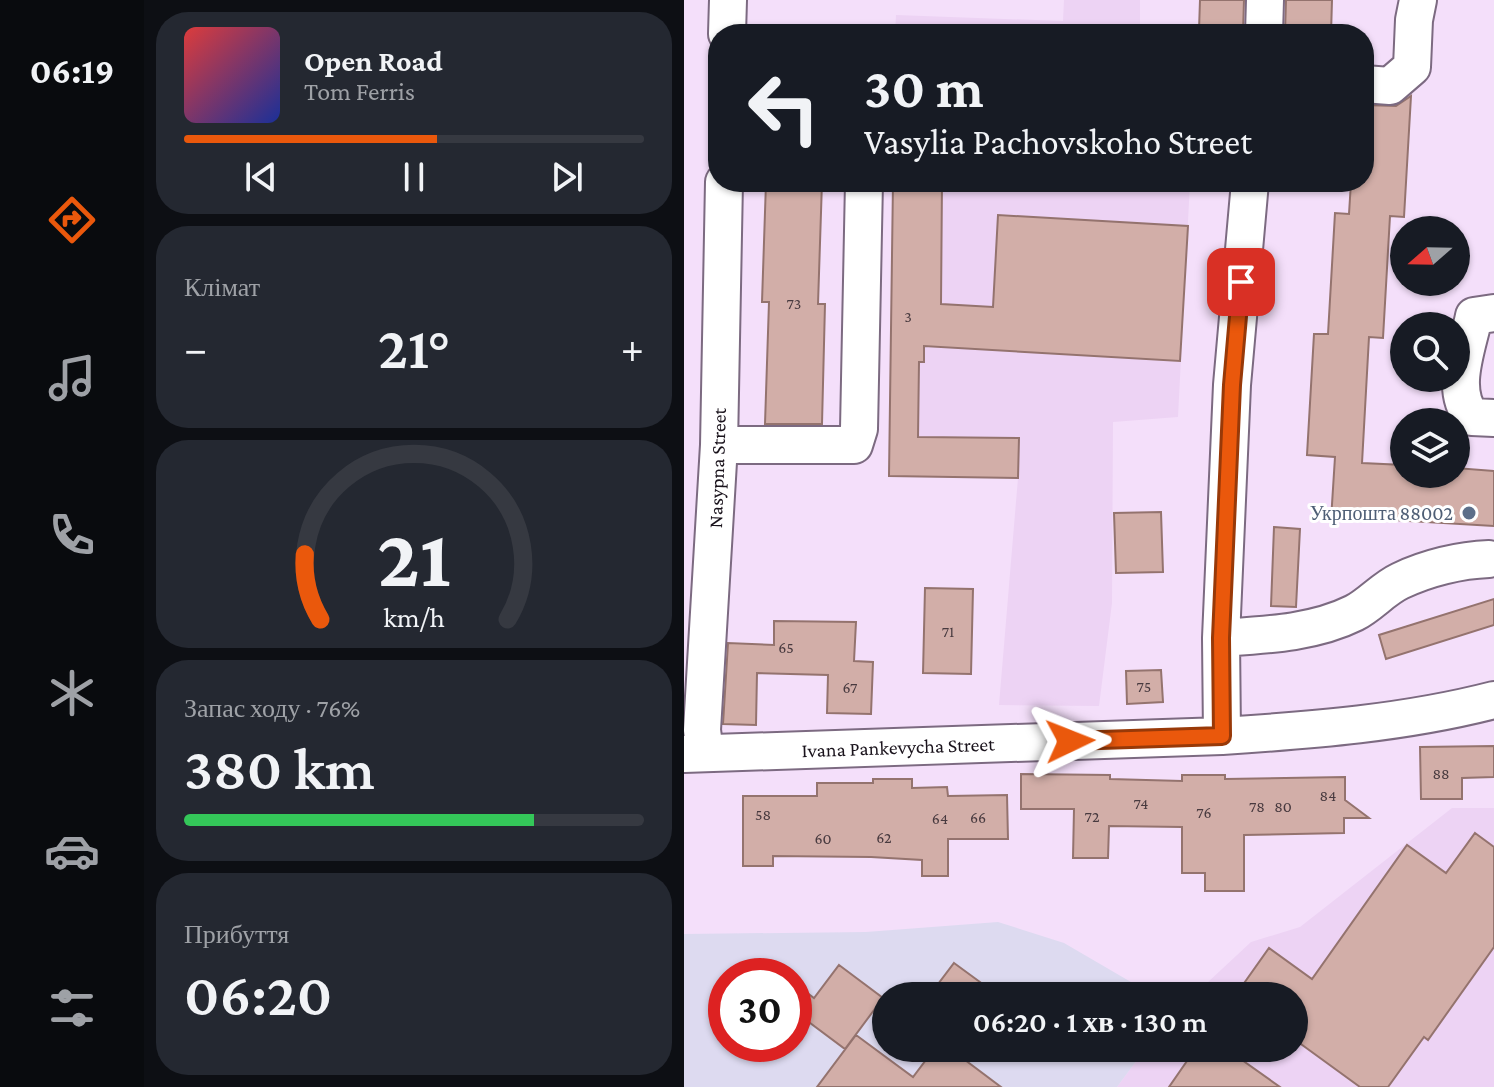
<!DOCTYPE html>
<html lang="uk">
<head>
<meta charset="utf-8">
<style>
	:root { --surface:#171b24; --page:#242831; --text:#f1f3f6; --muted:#9ea1a6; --line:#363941; --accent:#ea580c }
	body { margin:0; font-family:"Crimson Pro",serif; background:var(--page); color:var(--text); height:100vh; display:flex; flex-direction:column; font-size:30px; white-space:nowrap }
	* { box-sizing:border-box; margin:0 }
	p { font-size:26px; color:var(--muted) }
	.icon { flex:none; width:44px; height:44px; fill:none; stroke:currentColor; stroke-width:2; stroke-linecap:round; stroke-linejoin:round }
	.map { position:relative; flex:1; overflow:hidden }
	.panel { display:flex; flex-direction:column; gap:12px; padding:12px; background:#0d0f14; width:540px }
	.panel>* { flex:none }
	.top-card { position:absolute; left:24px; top:24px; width:666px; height:168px; border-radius:32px; box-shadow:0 2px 6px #0004; background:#171b24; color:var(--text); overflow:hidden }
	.needle { width:52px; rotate:250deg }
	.buttons { position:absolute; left:706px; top:216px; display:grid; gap:16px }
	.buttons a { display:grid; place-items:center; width:80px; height:80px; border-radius:50%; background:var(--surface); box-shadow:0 2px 6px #0004; font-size:40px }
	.speed { position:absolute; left:24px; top:958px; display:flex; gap:16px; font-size:40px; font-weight:700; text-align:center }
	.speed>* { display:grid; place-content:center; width:104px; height:104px; border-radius:50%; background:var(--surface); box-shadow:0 2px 6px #0004; line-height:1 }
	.speed .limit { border:12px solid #d22; background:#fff; color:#111 }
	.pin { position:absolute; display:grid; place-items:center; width:68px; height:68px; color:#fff; margin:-34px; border-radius:16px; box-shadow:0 4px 12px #0006 }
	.me { position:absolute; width:88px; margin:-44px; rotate:88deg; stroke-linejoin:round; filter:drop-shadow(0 0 6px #0008) }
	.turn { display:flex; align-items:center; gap:28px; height:168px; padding:0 24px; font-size:36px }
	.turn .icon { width:104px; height:104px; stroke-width:2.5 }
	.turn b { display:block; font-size:56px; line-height:68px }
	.big { font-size:60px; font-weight:600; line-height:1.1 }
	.panel .tile { flex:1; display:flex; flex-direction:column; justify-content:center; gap:12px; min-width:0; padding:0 28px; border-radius:32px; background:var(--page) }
	.panel .dial { align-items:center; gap:0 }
	.dial svg { height:208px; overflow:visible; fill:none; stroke:var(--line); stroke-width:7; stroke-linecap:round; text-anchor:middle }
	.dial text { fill:var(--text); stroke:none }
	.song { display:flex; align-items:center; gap:24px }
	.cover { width:96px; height:96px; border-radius:12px; background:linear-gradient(135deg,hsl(0 70% 55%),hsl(230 70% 35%)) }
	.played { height:8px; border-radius:4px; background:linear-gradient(90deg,var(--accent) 55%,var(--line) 55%) }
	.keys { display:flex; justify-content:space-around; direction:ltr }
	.heat { display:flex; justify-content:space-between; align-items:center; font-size:44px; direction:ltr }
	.charge { height:12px; border-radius:6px; background:linear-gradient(90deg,#34c759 76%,var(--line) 0) }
	.trip { position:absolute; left:188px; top:982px; width:436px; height:80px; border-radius:40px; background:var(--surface); box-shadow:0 2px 6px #0004; font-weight:600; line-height:80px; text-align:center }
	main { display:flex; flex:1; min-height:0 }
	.tabs { display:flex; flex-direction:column; width:144px; justify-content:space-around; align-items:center; background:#090b0e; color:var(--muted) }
	.tabs .icon { width:56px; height:56px }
	.tabs .current { color:var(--accent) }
	.tabs b { font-size:36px; color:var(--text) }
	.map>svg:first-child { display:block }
</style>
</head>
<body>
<main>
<nav class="tabs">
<b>06:19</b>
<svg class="icon current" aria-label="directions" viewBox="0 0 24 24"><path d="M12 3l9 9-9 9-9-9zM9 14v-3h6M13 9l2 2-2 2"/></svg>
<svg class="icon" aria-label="music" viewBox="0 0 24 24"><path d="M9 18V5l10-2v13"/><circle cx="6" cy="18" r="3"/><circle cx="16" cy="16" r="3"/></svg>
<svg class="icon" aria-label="phone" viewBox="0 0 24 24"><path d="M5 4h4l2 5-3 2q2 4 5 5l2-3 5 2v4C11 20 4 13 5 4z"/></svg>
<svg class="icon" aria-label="climate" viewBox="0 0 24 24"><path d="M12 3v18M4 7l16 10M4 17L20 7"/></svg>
<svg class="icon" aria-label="car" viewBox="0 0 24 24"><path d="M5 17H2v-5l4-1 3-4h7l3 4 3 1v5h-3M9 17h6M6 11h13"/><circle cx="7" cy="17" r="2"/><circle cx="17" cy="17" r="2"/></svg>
<svg class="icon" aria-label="filters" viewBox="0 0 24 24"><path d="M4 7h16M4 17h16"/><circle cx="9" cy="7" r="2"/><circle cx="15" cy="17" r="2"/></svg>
</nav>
<section class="panel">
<div class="tile">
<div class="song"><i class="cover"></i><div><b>Open Road</b><p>Tom Ferris</p></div></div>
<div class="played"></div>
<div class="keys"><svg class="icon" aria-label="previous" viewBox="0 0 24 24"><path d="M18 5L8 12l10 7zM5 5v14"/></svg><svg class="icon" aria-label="pause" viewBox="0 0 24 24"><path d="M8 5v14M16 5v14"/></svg><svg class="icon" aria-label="next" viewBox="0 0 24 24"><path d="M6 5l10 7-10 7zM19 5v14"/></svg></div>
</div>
<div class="tile"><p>Клімат</p>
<div class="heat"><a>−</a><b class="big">21°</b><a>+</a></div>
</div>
<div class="tile dial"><svg viewBox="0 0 100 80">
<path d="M14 69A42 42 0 1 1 86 69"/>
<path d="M14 69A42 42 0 0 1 8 44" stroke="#ea580c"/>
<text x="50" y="56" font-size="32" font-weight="700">21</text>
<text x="50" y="72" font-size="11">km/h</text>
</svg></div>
<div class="tile"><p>Запас ходу · 76%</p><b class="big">380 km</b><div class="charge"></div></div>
<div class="tile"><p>Прибуття</p><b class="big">06:20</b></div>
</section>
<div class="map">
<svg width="810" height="1087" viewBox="0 0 810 1087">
	<rect width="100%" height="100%" fill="#f4dffa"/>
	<path fill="#edd3f4" d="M 380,0 L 456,0 L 456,34 L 211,34 L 212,15 L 379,21 Z
		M 209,182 L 506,182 L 494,417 L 429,422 L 428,603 L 415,706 L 315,705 L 334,478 L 205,475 Z
		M 768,808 L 810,808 L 810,1087 L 433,1087 L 462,1048 L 610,1048 L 610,996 L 509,996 L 567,942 L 616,927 Z"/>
	<path fill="#dddaf0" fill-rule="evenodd" d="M 314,922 L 380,943 L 471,996 L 202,996 L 202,1048 L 462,1048 L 433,1087 L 0,1087 L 0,934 L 182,932 ZM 42,976 L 110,976 L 110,1044 L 42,1044 Z"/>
	<path fill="#d2aea8" stroke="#94736e" stroke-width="2" d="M 516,0 L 560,0 L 559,32 L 515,30 Z
		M 602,0 L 648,0 L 647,34 L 601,33 Z
		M 727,96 L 720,217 L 706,216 L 699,338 L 685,337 L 678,463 L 720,465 L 720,474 L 772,474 L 772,468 L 810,471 L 810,526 L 674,518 L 674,521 L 647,520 L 651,457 L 623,455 L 630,334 L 644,334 L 651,213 L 665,214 L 667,182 L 680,182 L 680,105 L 712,106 Z
		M 82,182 L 138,182 L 134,304 L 141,304 L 138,424 L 81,424 L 85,302 L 78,302 Z
		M 209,182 L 258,182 L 257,304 L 309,307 L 314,215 L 504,226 L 496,361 L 240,346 L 240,362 L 235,362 L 234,437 L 335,438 L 334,478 L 205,476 Z
		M 477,512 L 479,572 L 432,573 L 430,513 Z
		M 590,527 L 616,529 L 612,607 L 587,606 Z
		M 241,588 L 289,589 L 287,674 L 239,673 Z
		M 810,599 L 810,625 L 702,659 L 695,635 Z
		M 90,621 L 172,622 L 170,661 L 189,662 L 187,714 L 143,713 L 144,675 L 73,673 L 72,725 L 39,724 L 44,643 L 90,645 Z
		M 477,670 L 479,702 L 443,704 L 442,671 Z
		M 810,746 L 810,777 L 778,778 L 778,799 L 737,799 L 736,747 Z
		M 337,774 L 426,775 L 426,779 L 498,781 L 498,775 L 541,775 L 541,779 L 661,777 L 661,800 L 685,818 L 660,818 L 660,833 L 560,835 L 560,891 L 521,891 L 521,873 L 498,873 L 498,827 L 425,826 L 424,858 L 389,858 L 390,809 L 337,809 Z
		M 189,779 L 228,779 L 228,788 L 263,787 L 264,796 L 323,795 L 324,839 L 264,839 L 264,876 L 238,876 L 238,860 L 187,857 L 89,856 L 89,866 L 59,866 L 59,796 L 133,796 L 133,783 L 189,783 Z
		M 791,833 L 810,847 L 810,947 L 744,1040 L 740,1037 L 704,1087 L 676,1087 L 610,1039 L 610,996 L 551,996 L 585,948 L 628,979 L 723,845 L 762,873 Z
		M 270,963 L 315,996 L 245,996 Z
		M 155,965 L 199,998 L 161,1049 L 110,1011 L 110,983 L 130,998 Z
		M 172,1035 L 229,1077 L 251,1048 L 265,1048 L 317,1087 L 133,1087 Z
		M 512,1048 L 541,1048 L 596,1087 L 485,1087 Z"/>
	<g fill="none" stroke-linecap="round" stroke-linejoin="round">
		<defs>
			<path id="minor" d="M 43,34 L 44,0
				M 580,34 L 581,0
				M 680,84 L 706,86 L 728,67 L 730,20 L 734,0
				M 810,313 L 790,316 C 784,347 765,390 788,417 L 810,418
				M 35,445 L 170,445 L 175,429 L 180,182
				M 537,638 C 581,635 630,633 670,613 C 686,605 699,589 716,581 C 743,568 776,560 805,559
				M 538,736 L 537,638 L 548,385 L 566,182
				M 21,753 L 18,730 L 35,445 L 40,182
				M 0,754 L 538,736 C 629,730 721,723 810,700"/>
		</defs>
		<use href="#minor" stroke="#7c6a81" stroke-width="40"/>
		<use href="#minor" stroke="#fff" stroke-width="36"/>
	</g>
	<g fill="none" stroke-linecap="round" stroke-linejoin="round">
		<defs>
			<path id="route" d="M 386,741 L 538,736 L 537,638 L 548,385 L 557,282"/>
		</defs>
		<use href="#route" stroke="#983908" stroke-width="20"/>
		<use href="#route" stroke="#ea580c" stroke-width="14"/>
	</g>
	<circle fill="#5c6f8a" stroke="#fff" stroke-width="3" cx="785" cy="513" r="8"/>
	<g text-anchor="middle" stroke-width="6" stroke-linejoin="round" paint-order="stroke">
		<g font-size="16" fill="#483a3f">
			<text x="110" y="309">73</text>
			<text x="224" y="322">3</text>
			<text x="264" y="637">71</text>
			<text x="102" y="653">65</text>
			<text x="460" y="692">75</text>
			<text x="166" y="693">67</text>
			<text x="757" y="779">88</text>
			<text x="644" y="801">84</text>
			<text x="457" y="809">74</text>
			<text x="573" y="812">78</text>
			<text x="599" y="812">80</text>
			<text x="520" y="818">76</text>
			<text x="79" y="820">58</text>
			<text x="408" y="822">72</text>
			<text x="294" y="823">66</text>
			<text x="256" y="824">64</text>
			<text x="200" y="843">62</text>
			<text x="139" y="844">60</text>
		</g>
		<g font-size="20" fill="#1a131c" stroke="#fff">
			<text transform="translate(33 468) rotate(-88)" y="7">Nasypna Street</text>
			<text transform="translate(214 747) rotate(-2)" y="7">Ivana Pankevycha Street</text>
		</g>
		<g font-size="20" fill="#4e5e75" stroke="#fff" text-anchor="end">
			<text x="769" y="520">Укрпошта 88002</text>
		</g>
	</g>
</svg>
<div class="buttons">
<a><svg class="needle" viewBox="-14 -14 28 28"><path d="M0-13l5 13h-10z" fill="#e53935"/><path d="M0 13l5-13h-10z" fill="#9ea1a6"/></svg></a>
<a><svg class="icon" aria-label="search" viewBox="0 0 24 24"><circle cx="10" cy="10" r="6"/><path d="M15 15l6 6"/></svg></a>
<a><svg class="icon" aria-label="layers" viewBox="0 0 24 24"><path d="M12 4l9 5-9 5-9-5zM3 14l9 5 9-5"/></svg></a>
</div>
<div class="speed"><div class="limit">30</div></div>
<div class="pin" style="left:557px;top:282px;background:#d93025"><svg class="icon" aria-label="arrive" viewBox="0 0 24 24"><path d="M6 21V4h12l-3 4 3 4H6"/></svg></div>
<svg class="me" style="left:386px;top:741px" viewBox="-20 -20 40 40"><path d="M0-17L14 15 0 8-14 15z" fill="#ea580c" stroke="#fff" stroke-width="4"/></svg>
<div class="trip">06:20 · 1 хв · 130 m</div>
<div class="top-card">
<div class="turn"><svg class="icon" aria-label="left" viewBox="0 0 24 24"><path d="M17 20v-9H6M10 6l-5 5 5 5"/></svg><div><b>30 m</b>Vasylia Pachovskoho Street</div></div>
</div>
</div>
</main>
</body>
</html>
